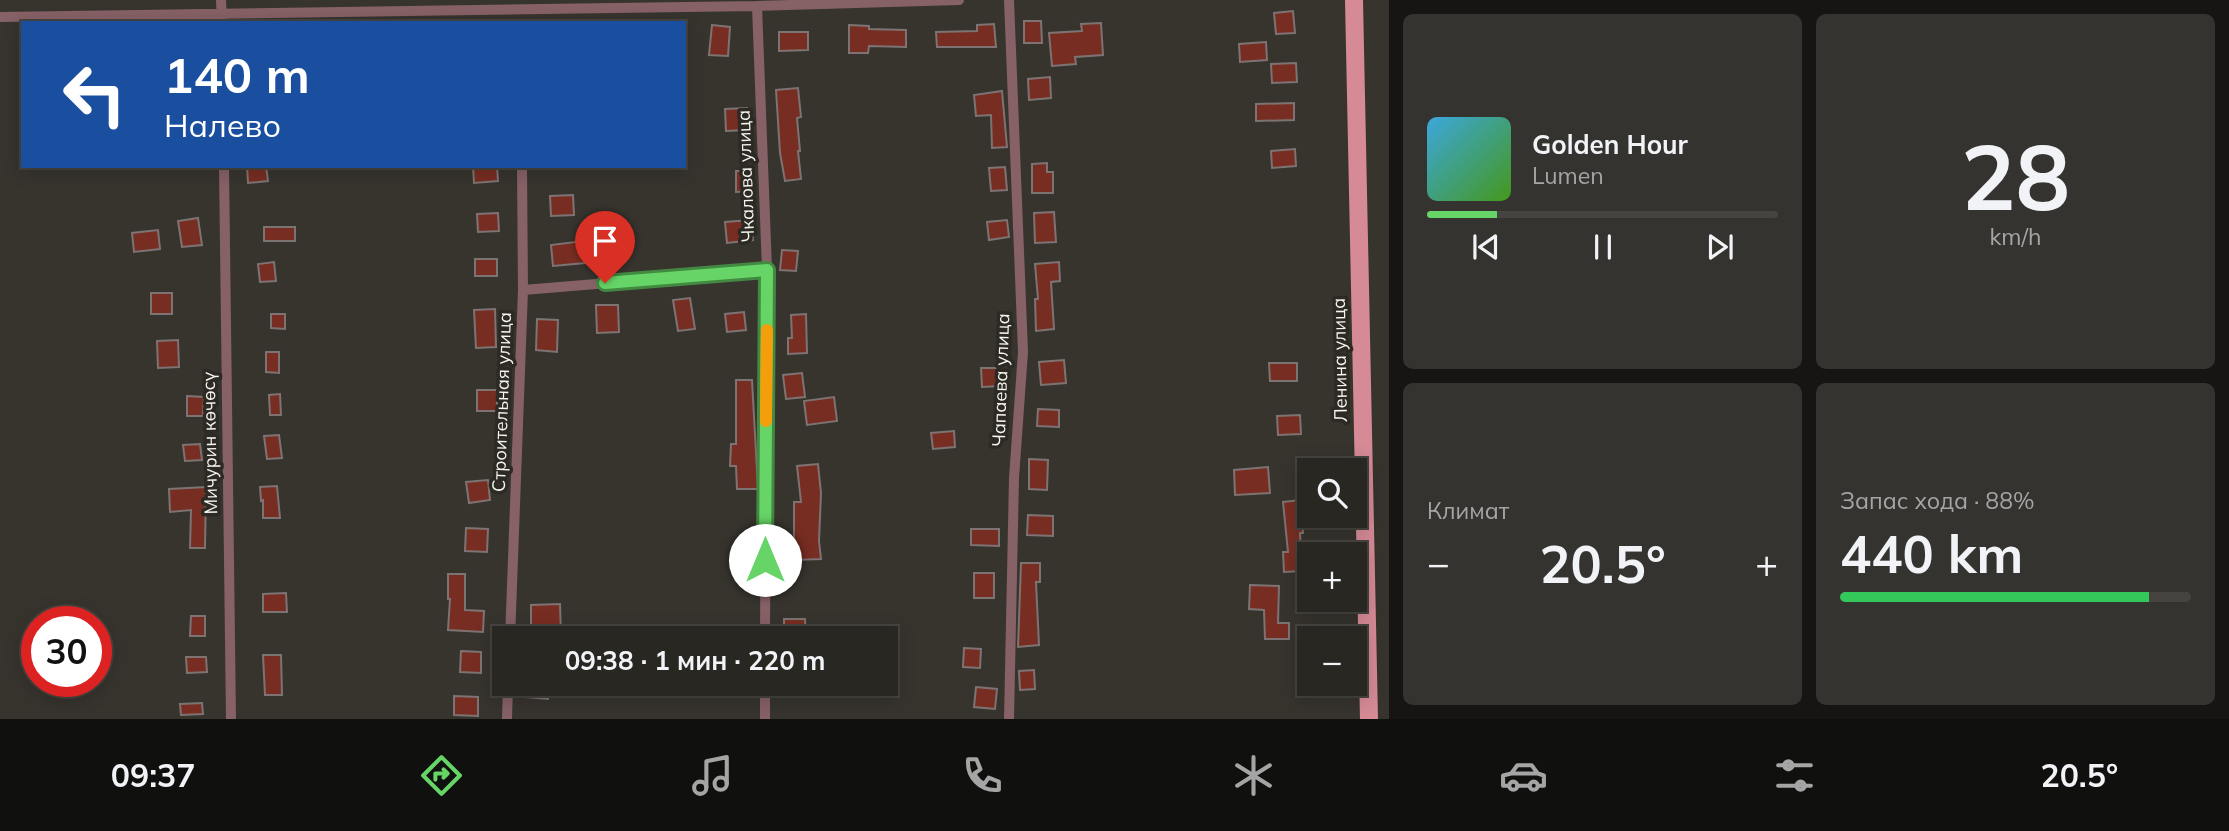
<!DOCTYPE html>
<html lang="ru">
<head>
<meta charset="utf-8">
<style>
	:root { --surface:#292722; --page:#35332f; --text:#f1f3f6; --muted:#a5a5a5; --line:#454440; --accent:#66d466 }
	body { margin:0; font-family:Mulish,sans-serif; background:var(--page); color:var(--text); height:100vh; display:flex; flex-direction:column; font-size:26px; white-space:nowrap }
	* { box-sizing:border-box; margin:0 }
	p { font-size:23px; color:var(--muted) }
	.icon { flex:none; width:38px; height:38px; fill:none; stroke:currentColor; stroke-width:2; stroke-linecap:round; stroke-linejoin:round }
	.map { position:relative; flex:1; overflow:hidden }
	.sheet { display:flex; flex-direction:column; gap:14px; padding:14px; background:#171513; width:840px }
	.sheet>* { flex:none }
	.guide { position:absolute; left:21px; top:21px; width:665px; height:147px; border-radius:0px; box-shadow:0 4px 18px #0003,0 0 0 2px var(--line); background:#1a4fa0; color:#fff; overflow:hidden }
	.buttons { position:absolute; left:1297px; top:458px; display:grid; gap:14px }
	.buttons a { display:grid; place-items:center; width:70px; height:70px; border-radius:0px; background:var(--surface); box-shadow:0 4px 18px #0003,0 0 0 2px var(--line); font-size:35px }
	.speed { position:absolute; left:21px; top:606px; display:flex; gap:14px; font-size:35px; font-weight:700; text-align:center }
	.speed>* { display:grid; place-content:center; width:91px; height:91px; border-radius:50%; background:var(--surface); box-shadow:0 4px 18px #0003,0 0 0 2px var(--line); line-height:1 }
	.speed .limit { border:10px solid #d22; background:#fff; color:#111 }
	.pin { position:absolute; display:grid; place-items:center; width:60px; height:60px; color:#fff; margin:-72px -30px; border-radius:50% 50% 50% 0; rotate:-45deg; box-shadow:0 0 7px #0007 }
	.pin .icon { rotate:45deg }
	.me { position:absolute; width:77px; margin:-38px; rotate:0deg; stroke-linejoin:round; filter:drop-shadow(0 0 5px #0008) }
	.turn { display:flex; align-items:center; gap:24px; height:147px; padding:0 28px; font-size:32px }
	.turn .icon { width:91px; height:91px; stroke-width:2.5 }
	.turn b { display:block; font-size:49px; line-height:60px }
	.big { font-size:52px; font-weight:700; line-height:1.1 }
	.sheet .widget { flex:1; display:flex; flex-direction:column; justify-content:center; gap:10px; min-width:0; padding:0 24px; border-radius:10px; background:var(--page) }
	.sheet .dial { align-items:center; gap:0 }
	.dial b { font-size:91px; line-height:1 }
	.song { display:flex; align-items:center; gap:21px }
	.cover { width:84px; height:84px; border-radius:10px; background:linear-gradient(135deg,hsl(200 70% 55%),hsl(100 70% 35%)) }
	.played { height:7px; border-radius:4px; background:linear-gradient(90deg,var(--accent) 20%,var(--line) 20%) }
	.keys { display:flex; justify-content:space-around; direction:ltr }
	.heat { display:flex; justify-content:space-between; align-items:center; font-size:38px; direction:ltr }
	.charge { height:10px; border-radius:5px; background:linear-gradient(90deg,#34c759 88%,var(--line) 0) }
	.sheet .tiles { flex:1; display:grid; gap:14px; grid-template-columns:repeat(2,1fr) }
	.trip { position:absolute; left:492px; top:626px; width:406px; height:70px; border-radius:0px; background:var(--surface); box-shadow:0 4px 18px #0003,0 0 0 2px var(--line); font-weight:700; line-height:70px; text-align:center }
	.dock { display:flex; height:112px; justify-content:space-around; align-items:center; background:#10100e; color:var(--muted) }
	.dock .icon { width:49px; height:49px }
	.dock .active { color:var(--accent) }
	.dock b { font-size:32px; color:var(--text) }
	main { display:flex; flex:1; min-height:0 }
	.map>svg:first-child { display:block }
</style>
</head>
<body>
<main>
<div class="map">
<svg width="1389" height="719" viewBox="0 0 1389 719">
	<rect width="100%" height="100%" fill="#37342e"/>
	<path fill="#782d22" stroke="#7c7372" stroke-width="2" d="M 1293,11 L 1295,33 L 1276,34 L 1274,13 Z
		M 1024,21 L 1041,21 L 1042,43 L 1024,43 Z
		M 1101,23 L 1103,55 L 1075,57 L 1076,64 L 1052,66 L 1049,33 L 1082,31 L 1081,24 Z
		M 994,24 L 996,47 L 937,47 L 936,32 L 977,31 L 977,25 Z
		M 712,25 L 730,27 L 728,56 L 709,55 Z
		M 849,25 L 869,26 L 869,29 L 906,30 L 906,47 L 869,46 L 868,53 L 849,53 Z
		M 779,32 L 808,32 L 808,50 L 779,51 Z
		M 1266,42 L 1267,60 L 1240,62 L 1239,44 Z
		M 1296,63 L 1297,82 L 1272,83 L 1271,64 Z
		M 1050,77 L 1051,98 L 1029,100 L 1028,79 Z
		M 798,88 L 801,117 L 797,118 L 800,151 L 798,151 L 801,179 L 785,181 L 780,153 L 776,90 Z
		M 1002,91 L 1007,147 L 992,148 L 991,115 L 976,116 L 974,95 Z
		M 1294,103 L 1294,120 L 1256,121 L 1256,104 Z
		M 747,108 L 747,130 L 726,131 L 725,109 Z
		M 1295,149 L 1296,166 L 1272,168 L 1271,151 Z
		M 1047,163 L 1047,172 L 1053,172 L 1053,193 L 1032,193 L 1032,164 Z
		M 247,166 L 266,166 L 268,181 L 248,183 Z
		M 473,166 L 497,166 L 498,181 L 474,183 Z
		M 1005,167 L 1007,190 L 991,191 L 989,168 Z
		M 736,171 L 752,171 L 753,191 L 736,192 Z
		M 573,195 L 574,215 L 551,216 L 550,196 Z
		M 1054,212 L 1056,242 L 1035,243 L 1034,213 Z
		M 498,213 L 499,231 L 478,232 L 477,214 Z
		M 198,218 L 202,245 L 182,247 L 178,221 Z
		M 751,220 L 753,240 L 727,243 L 725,222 Z
		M 1007,220 L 1009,237 L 989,240 L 987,222 Z
		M 264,227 L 295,227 L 295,241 L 264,241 Z
		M 158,230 L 160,249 L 134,252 L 132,233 Z
		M 583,241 L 585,263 L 553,266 L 551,245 Z
		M 782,250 L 798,251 L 796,271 L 780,270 Z
		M 475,259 L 497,259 L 497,276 L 475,276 Z
		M 274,262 L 276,281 L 260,282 L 258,264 Z
		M 1059,262 L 1060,281 L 1051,282 L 1054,329 L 1036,331 L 1035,299 L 1038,299 L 1035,264 Z
		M 151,293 L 172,293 L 172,314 L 151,314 Z
		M 690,298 L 695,329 L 678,331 L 673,300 Z
		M 596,305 L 618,305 L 619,332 L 597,333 Z
		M 495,309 L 496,347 L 476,348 L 474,310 Z
		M 744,312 L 746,330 L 727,332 L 725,314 Z
		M 271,314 L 285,314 L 285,329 L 271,328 Z
		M 806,314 L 807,353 L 788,354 L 788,338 L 792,338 L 791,315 Z
		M 537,319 L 558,320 L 557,352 L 536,350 Z
		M 178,340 L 179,367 L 158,368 L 157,341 Z
		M 266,352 L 279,352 L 279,373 L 266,372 Z
		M 1064,360 L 1066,383 L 1041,385 L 1039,362 Z
		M 1269,363 L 1297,363 L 1297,381 L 1270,381 Z
		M 981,368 L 998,368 L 1000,386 L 982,387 Z
		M 802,373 L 805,397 L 786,399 L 783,375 Z
		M 736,380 L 752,380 L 758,489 L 737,489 L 736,466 L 730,466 L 731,444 L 736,444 Z
		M 477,390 L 497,390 L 497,411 L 477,411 Z
		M 280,394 L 281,415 L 270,415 L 269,395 Z
		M 187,396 L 204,397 L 203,416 L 187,416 Z
		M 834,397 L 837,421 L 807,425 L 804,401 Z
		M 1038,409 L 1059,410 L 1059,427 L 1037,426 Z
		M 1300,415 L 1301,434 L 1278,435 L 1277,416 Z
		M 954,431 L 955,447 L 933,449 L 931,433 Z
		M 279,435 L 282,458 L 267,459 L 264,436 Z
		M 200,444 L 202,460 L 185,461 L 183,445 Z
		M 1029,459 L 1048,460 L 1047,490 L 1029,489 Z
		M 818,464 L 821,493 L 819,541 L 821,559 L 794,560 L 794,502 L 801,502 L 797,466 Z
		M 1268,467 L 1270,493 L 1235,495 L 1234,470 Z
		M 488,480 L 490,500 L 469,503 L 466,482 Z
		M 277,486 L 280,518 L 263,518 L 263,500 L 261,501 L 260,487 Z
		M 206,487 L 205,548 L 190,548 L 191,510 L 170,512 L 169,489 Z
		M 1300,500 L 1303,533 L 1300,533 L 1302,571 L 1284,572 L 1283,552 L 1288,552 L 1283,502 Z
		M 1028,515 L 1053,516 L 1053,536 L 1027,535 Z
		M 466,528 L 488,529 L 487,552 L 465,551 Z
		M 971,529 L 999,529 L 999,546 L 971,545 Z
		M 735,546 L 753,546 L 753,566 L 735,567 Z
		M 1021,563 L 1040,563 L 1040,582 L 1036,582 L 1039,645 L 1018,647 Z
		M 974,573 L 994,573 L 994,598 L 974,598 Z
		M 448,574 L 465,574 L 465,610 L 484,611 L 483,632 L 448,630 L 450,599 L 448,599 Z
		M 1250,585 L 1279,586 L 1278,623 L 1289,623 L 1289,639 L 1265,639 L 1264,610 L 1249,609 Z
		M 286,593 L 287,612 L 263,612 L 263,594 Z
		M 560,604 L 561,636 L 531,635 L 531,605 Z
		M 191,616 L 205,616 L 205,636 L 190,636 Z
		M 784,619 L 805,619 L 806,639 L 784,639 Z
		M 735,627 L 756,628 L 756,639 L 735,639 Z
		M 964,648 L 981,649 L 980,668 L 963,667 Z
		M 461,651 L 481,652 L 481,673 L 460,672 Z
		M 263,655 L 281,655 L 282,695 L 265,695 Z
		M 186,657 L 206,657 L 207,672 L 187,673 Z
		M 1034,670 L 1035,689 L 1020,690 L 1019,671 Z
		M 527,684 L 549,684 L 548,699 L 526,697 Z
		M 976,687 L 997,689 L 995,709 L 974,707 Z
		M 454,696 L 478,697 L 478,716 L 454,715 Z
		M 202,703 L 203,714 L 181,715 L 180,704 Z"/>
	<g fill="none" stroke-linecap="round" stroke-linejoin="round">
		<path stroke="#866166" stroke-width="10" d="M 221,0 L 222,23
			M 757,6 L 767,270 L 765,639
			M 0,17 L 757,6 L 959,0
			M 224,166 L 231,719
			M 523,290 L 767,270
			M 510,639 L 523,290 L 522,166
			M 507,719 L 508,684
			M 765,719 L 765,684
			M 1009,719 L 1014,478 L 1023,352 L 1009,0"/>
		<path stroke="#d58a96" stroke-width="18" d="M 1354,0 L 1369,719"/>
	</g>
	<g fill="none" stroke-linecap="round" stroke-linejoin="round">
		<defs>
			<path id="route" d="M 605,283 L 767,270 L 765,560"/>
		</defs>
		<use href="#route" stroke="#428a42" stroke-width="18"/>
		<use href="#route" stroke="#66d466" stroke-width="12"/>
		<path stroke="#f59e0b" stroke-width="12" d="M 766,421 L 767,330"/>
	</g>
	<g text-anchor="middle" stroke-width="7" stroke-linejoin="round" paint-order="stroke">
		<g font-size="18" fill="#f6f5f0" stroke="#2d2a24">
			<text transform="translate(746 176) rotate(-92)" y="6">Чкалова улица</text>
			<text transform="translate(1340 360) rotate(-91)" y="6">Ленина улица</text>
			<text transform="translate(1001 380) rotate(-88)" y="6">Чапаева улица</text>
			<text transform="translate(502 402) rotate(-88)" y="6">Строительная улица</text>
			<text transform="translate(210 443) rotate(-91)" y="6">Мичурин көчөсү</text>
		</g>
	</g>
</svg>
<div class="buttons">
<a><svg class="icon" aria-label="search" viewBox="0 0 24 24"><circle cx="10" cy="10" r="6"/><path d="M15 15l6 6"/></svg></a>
<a>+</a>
<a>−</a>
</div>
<div class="speed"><div class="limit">30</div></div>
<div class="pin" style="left:605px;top:283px;background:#d93025"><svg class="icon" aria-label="arrive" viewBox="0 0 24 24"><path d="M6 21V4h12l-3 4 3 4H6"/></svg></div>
<svg class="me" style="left:765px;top:560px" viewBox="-20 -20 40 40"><circle r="19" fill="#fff"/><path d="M0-13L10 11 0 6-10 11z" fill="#66d466"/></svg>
<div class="trip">09:38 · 1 мин · 220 m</div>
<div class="guide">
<div class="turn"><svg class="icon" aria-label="left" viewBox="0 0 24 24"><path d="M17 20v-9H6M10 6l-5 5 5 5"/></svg><div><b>140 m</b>Налево</div></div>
</div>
</div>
<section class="sheet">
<div class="tiles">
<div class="widget">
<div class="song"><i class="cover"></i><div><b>Golden Hour</b><p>Lumen</p></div></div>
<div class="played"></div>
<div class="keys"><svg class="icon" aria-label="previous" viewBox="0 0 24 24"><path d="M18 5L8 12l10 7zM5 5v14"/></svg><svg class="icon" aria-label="pause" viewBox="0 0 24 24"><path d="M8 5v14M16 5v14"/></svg><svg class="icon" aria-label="next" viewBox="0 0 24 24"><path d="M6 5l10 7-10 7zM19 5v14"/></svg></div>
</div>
<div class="widget dial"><b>28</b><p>km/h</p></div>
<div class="widget"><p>Климат</p>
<div class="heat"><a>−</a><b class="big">20.5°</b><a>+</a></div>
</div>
<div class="widget"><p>Запас хода · 88%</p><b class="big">440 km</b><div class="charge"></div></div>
</div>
</section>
</main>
<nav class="dock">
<b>09:37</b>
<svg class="icon active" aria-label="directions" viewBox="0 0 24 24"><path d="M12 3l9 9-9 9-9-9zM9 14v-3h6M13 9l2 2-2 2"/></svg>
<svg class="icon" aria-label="music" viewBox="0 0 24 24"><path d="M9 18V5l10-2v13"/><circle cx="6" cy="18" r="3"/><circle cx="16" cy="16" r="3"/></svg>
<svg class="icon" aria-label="phone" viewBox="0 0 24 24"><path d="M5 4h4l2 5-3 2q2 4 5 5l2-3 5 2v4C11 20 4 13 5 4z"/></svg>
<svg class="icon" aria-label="climate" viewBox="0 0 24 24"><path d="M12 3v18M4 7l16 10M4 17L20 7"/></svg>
<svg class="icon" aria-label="car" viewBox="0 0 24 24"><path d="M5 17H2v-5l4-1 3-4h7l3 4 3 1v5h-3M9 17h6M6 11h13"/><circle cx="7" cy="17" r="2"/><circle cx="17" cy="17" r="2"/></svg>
<svg class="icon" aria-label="filters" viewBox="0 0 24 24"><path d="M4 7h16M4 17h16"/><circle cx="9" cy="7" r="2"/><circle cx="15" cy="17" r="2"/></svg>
<b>20.5°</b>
</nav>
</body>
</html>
